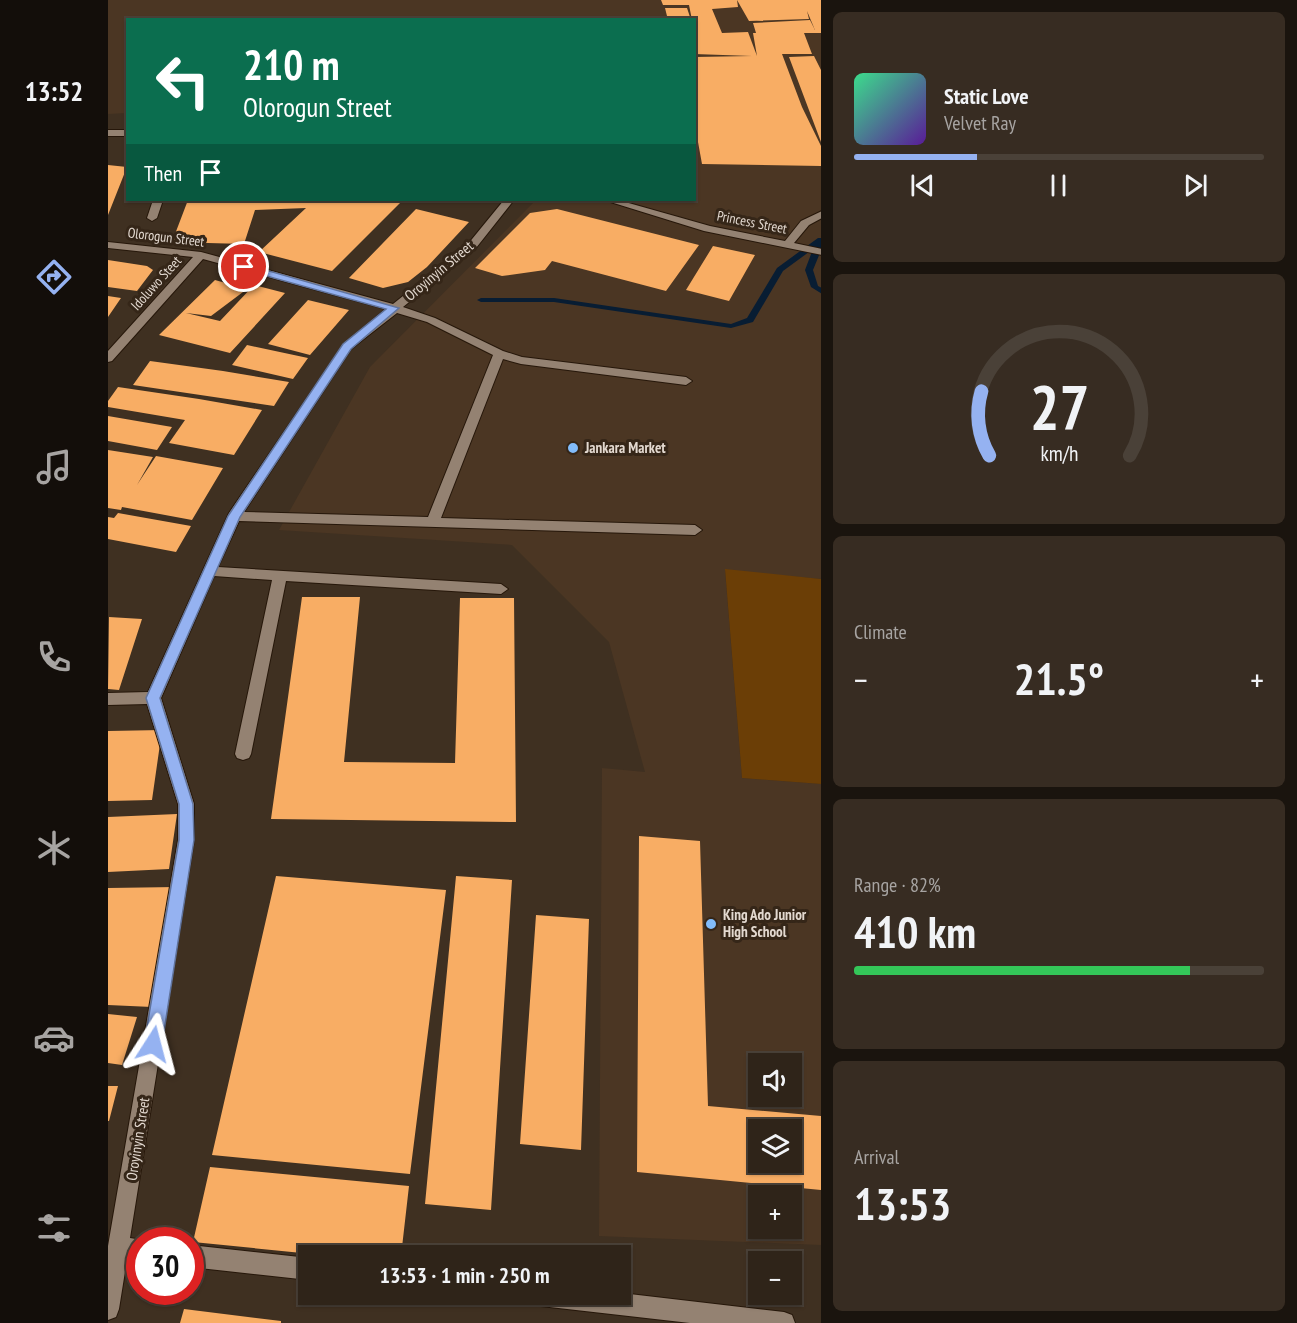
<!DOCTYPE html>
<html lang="en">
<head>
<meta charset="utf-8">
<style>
	:root { --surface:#2f2419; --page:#372c22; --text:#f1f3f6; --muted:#a7a4a2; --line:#4a4138; --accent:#95b2f1 }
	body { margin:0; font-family:"PT Sans Narrow",sans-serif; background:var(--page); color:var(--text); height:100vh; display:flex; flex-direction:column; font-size:22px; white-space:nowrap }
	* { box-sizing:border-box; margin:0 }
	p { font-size:20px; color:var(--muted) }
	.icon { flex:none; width:33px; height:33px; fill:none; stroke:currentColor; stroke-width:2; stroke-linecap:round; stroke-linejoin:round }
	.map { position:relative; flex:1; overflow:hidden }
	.drawer { display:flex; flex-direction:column; gap:12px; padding:12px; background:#1a140e; width:476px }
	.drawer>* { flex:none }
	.guide { position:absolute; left:18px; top:18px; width:570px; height:183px; border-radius:0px; box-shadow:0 2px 4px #0004,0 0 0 2px var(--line); background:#0b6e4f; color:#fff; overflow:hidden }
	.tools { position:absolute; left:640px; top:1053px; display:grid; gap:12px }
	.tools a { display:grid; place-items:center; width:54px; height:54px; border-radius:0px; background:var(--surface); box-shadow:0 2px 4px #0004,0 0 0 2px var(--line); font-size:30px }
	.speed { position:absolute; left:18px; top:1227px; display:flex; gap:12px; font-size:30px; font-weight:700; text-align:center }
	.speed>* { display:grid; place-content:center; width:78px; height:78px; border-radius:50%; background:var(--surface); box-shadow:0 2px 4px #0004,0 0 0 2px var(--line); line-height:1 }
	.speed .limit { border:9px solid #d22; background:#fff; color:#111 }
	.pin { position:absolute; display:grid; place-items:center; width:51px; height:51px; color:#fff; margin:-26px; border:3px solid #fff; border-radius:50%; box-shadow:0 2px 6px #0007 }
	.me { position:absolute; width:66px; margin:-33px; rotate:9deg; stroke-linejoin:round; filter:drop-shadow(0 0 4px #0008) }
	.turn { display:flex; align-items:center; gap:21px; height:126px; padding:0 18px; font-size:27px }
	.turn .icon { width:78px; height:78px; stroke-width:2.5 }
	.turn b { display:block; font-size:42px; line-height:51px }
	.then { display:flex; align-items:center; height:57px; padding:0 18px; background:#0003; gap:12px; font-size:22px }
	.big { font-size:45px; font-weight:800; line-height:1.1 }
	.drawer .widget { flex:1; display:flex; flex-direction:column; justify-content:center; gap:9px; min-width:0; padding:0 21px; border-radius:9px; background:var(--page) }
	.drawer .dial { align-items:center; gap:0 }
	.dial svg { height:156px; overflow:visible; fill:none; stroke:var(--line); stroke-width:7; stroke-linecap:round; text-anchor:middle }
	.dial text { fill:var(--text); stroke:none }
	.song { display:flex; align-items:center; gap:18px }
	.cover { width:72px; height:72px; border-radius:9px; background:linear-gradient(135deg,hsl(150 70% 55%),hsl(270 70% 35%)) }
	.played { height:6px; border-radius:3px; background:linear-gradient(90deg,var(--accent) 30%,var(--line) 30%) }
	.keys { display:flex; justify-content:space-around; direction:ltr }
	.heat { display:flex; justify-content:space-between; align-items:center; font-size:33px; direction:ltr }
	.charge { height:9px; border-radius:4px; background:linear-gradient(90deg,#34c759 82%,var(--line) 0) }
	.trip { position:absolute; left:190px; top:1245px; width:333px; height:60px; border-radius:0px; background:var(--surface); box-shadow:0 2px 4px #0004,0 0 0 2px var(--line); font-weight:800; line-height:60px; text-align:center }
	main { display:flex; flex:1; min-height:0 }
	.menu { display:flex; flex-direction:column; width:108px; justify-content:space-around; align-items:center; background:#130e0a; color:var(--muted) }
	.menu .icon { width:42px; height:42px }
	.menu .on { color:var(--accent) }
	.menu b { font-size:27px; color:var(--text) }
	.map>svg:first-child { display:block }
</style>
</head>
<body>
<main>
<nav class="menu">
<b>13:52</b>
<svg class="icon on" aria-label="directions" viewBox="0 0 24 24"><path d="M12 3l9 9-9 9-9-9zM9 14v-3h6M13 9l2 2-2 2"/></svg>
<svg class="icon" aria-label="music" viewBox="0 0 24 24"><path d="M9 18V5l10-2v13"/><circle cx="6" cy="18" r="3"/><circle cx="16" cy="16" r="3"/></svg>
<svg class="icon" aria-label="phone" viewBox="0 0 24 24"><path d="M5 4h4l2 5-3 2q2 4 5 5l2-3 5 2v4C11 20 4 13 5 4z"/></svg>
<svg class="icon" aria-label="climate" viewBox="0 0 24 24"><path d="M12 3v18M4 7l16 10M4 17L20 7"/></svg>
<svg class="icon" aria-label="car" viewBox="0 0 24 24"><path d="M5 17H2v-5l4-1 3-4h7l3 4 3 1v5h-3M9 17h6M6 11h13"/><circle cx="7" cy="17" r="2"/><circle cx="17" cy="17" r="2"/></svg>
<svg class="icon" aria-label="filters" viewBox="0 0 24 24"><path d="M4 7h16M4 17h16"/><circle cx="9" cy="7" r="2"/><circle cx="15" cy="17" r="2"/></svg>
</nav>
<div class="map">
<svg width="714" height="1323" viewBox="0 0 714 1323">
	<rect width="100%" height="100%" fill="#3f3021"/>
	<path fill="#4b3623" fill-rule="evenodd" d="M 0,0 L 713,0 L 713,579 L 617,570 L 634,778 L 713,784 L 713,1245 L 491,1236 L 494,768 L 537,772 L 501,642 L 404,545 L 171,530 L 262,367 L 428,200 L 586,200 L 586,20 L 20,20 L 19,113 L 0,114 ZM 651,1064 L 684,1064 L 684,1096 L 651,1096 ZM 651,1130 L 684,1130 L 684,1162 L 651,1162 ZM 651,1196 L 684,1196 L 684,1228 L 651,1228 Z"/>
	<path fill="#6b3e06" d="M 617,569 L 713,579 L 713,784 L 634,778 Z"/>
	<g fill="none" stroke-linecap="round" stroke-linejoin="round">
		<path fill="#081d33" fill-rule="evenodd" d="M 710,238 L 714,238 L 714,248 L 705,270 L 710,286 L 714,288 L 714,294 L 703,287 L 697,270 L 705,249 L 675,271 L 645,322 L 623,328 L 446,302 L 373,302 L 369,300 L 373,298 L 446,298 L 623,324 L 639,318 L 669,268 Z"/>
	</g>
	<path fill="#f8ad64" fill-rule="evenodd" d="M 553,0 L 629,0 L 630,7 L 604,9 L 614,33 L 640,32 L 649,56 L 645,33 L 648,33 L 645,23 L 702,20 L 707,30 L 699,11 L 701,19 L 641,21 L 629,0 L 714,0 L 714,33 L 696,33 L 704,54 L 674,54 L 694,107 L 714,148 L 714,166 L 594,164 L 586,120 L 586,57 L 644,56 L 586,54 L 586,20 L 584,20 L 581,5 L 555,5 Z
		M 557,8 L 579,8 L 583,20 L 560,20 Z
		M 706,56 L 714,72 L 713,142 L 681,57 Z
		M 0,165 L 19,167 L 0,215 Z
		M 80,200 L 150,202 L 150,200 L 295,200 L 224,271 L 151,252 L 198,208 L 147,210 L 136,244 L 64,242 Z
		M 308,209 L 361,222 L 319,267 L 300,282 L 275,288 L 241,278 Z
		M 449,209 L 591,245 L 558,291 L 444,261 L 437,270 L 394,276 L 367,268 L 422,213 Z
		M 605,246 L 647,255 L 621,301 L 578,290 Z
		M 0,260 L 39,266 L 45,270 L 29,291 L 0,287 Z
		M 107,280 L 139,289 L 103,316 L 78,313 L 112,321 L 146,285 L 177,293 L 122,353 L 51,335 Z
		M 0,296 L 13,298 L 0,317 Z
		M 200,300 L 241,310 L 202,355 L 160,344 Z
		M 139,345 L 200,358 L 185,379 L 124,365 Z
		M 42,361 L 115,371 L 181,382 L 166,406 L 25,385 Z
		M 10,387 L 91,399 L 154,410 L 126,455 L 61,443 L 77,420 L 0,407 L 0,401 Z
		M 0,416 L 64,427 L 49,450 L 0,441 Z
		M 0,450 L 45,457 L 29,485 L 48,456 L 115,468 L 84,520 L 14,507 L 13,510 L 0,508 Z
		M 10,513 L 83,526 L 68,552 L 0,539 L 0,517 L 6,518 Z
		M 194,597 L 252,597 L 236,762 L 347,763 L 352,598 L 406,598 L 408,822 L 163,819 Z
		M 1,617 L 34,619 L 11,690 L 0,689 Z
		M 54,730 L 44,800 L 0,801 L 0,731 Z
		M 69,814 L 61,869 L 0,872 L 0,817 Z
		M 531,836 L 592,841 L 600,1106 L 714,1116 L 714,1190 L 529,1172 ZM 651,1130 L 684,1130 L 684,1162 L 651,1162 Z
		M 168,876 L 338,890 L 302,1174 L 104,1155 Z
		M 348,876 L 404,880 L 383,1210 L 317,1204 Z
		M 68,887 L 44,1007 L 0,1005 L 0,888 Z
		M 428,915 L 481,919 L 473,1150 L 412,1144 Z
		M 0,1014 L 29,1017 L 14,1065 L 0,1063 Z
		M 0,1086 L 10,1086 L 1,1121 L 0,1121 Z
		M 102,1167 L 301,1186 L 293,1256 L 224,1256 L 85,1242 Z
		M 76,1309 L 173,1321 L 173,1323 L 72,1323 Z"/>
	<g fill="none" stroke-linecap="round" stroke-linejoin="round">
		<defs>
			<path id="minor" d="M 0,130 L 20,130 L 20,136 L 0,136 Z
				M 45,200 L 55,200 L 49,218 L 44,221 L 39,218 Z
				M 396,200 L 406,200 L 368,248 L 295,307 L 327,318 L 395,351 L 414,357 L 578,377 L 584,381 L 578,385 L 413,364 L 395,359 L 333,518 L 587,525 L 594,530 L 587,535 L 131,521 L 110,567 L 393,584 L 400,589 L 393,594 L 178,581 L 143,754 L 141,758 L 135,760 L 129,758 L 127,754 L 164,580 L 106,576 L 53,698 L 86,804 L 86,840 L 22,1238 L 34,1240 L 32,1240 L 32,1260 L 19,1259 L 11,1309 L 8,1317 L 0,1320 L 0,1246 L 70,840 L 70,804 L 39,704 L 0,705 L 0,693 L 40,692 L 121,513 L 235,345 L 278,309 L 95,259 L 4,361 L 0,362 L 0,351 L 85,257 L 0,248 L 0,242 L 93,252 L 285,304 L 360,244 ZM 289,313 L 319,322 L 385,355 L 320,517 L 136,512 L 243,349 Z
				M 496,200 L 510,200 L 602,226 L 677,241 L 693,221 L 714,211 L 714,218 L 701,225 L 686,243 L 714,249 L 714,255 L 596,231 Z
				M 82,1245 L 201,1258 L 201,1280 L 82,1267 Z
				M 513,1293 L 676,1312 L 684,1315 L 687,1323 L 582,1323 L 424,1305 L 416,1302 L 413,1294 Z"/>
		</defs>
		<use href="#minor" stroke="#26170a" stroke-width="2"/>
		<use href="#minor" fill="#948272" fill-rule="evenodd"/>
	</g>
	<path fill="#95b2f1" stroke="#61749d" stroke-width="1.5" d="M 133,265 L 140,265 L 291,308 L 243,349 L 132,517 L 52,698 L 85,804 L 86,840 L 54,1044 L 51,1050 L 45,1052 L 39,1050 L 36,1044 L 71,840 L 71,804 L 38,698 L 120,516 L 235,344 L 278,309 L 133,269 Z"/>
	<g fill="#82bcfa" stroke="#352618" stroke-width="2">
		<circle cx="465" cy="448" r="6"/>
		<circle cx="603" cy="924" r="6"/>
	</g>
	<g text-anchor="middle" stroke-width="6" stroke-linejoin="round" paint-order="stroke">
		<g font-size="14" fill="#e3d9d0" stroke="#352618">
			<text transform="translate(644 222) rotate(11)" y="5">Princess Street</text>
			<text transform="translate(58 237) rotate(7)" y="5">Olorogun Street</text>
			<text transform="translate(48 283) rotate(-48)" y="5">Idoluwo Steet</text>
		</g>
		<g font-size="15" fill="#e3d9d0" stroke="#352618">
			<text transform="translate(331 271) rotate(-40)" y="5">Oroyinyin Street</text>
			<text transform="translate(30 1139) rotate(-81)" y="5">Oroyinyin Street</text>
		</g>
		<g font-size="15" font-weight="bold" fill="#e3d9d0" stroke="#352618" text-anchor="start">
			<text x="477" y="453">Jankara Market</text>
			<text x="615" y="920">King Ado Junior<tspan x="615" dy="17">High School</tspan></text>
		</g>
	</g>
</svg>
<div class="tools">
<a><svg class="icon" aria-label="sound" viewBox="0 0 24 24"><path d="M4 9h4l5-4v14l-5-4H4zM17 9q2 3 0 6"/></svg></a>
<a><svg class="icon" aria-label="layers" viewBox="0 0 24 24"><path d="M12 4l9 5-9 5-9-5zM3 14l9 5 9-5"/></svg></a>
<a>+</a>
<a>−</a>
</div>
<div class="speed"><div class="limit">30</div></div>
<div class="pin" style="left:136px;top:267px;background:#d93025"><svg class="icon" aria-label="arrive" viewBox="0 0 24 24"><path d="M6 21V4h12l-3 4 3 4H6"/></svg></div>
<svg class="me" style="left:45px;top:1044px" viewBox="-20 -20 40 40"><path d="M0-17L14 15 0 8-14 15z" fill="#95b2f1" stroke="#fff" stroke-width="4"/></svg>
<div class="trip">13:53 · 1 min · 250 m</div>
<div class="guide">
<div class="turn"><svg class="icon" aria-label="left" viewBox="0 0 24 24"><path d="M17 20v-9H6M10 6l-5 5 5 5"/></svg><div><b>210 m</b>Olorogun Street</div></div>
<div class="then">Then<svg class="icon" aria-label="arrive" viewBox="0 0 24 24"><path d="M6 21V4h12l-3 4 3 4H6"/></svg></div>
</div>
</div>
<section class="drawer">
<div class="widget">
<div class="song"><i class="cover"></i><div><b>Static Love</b><p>Velvet Ray</p></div></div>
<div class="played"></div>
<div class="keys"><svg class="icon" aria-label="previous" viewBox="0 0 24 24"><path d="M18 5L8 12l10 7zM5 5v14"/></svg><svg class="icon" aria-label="pause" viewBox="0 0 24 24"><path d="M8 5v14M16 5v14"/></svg><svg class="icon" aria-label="next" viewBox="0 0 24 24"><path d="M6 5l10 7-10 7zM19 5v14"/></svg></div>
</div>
<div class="widget dial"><svg viewBox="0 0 100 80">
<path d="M14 69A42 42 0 1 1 86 69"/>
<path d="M14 69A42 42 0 0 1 10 36" stroke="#95b2f1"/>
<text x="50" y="56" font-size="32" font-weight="700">27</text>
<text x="50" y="72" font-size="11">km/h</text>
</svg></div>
<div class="widget"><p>Climate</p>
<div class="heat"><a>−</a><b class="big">21.5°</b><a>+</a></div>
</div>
<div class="widget"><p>Range · 82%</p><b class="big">410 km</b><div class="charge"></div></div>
<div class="widget"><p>Arrival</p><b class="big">13:53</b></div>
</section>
</main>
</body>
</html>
